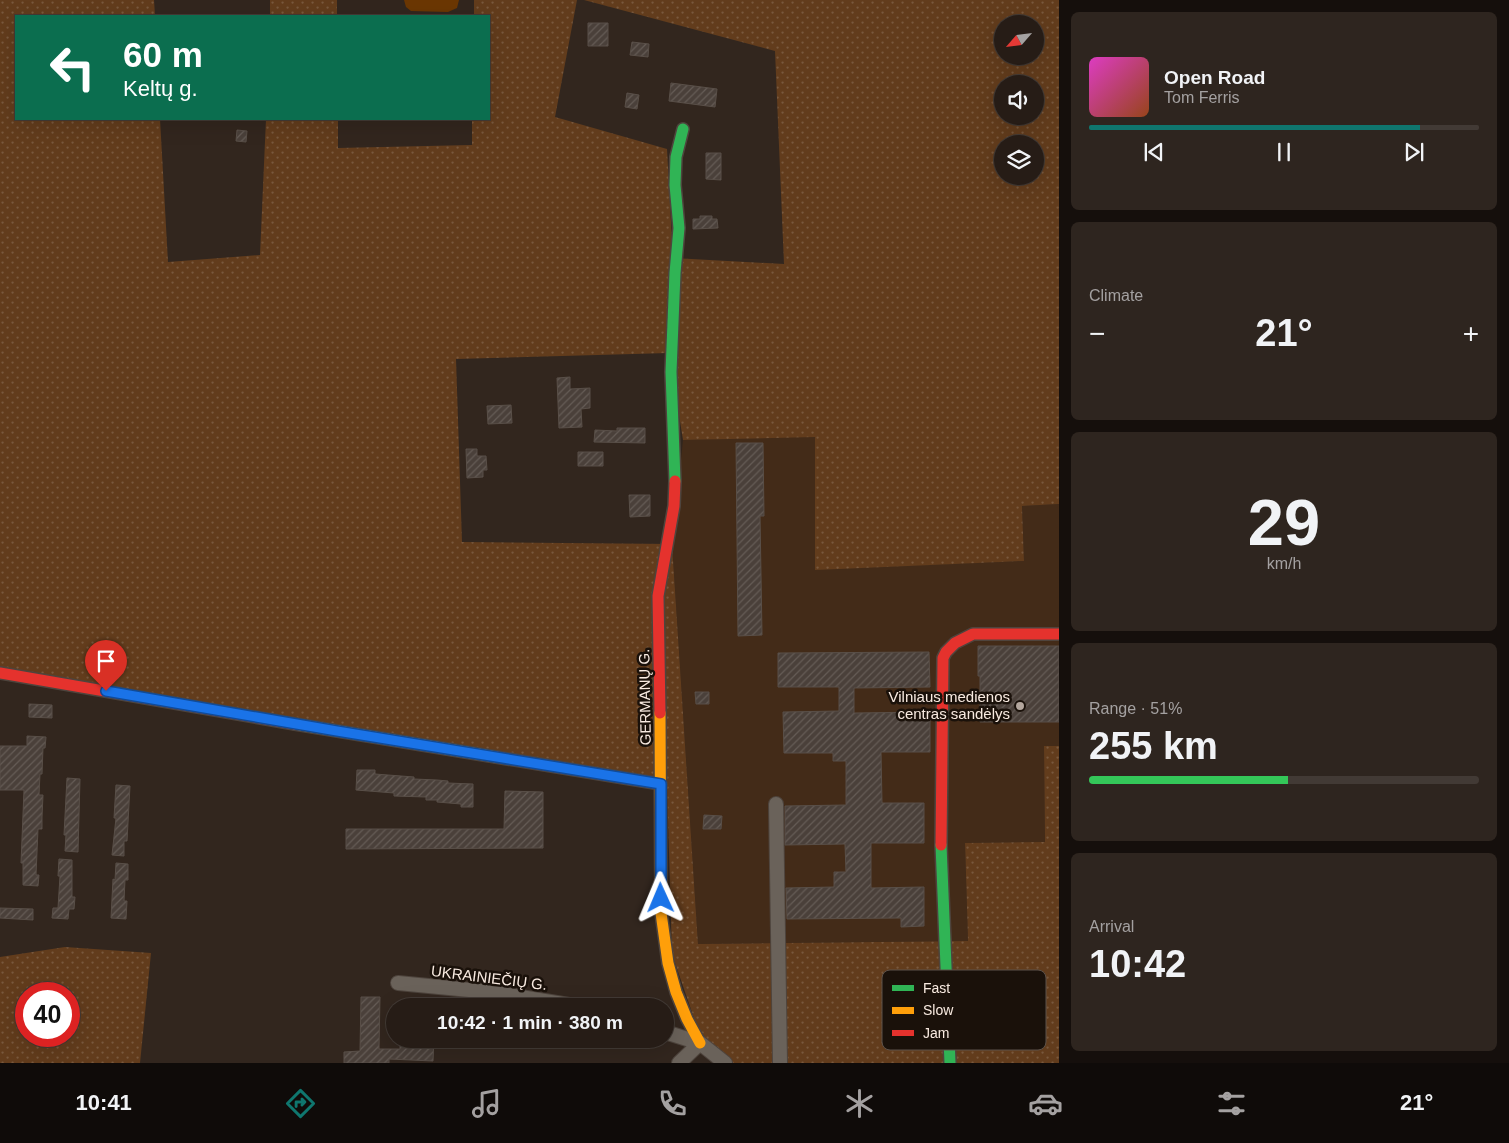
<!DOCTYPE html>
<html lang="en">
<head>
<meta charset="utf-8">
<style>
	:root { --surface:#261c16; --page:#2e251f; --text:#f1f3f6; --muted:#a4a1a1; --line:#423a35; --accent:#0f766e }
	body { margin:0; font-family:Arial,sans-serif; background:var(--page); color:var(--text); height:100vh; display:flex; flex-direction:column; font-size:19px; white-space:nowrap }
	* { box-sizing:border-box; margin:0 }
	p { font-size:16px; color:var(--muted) }
	.icon { flex:none; width:28px; height:28px; fill:none; stroke:currentColor; stroke-width:2; stroke-linecap:round; stroke-linejoin:round }
	.map { position:relative; flex:1; overflow:hidden }
	.details { display:flex; flex-direction:column; gap:12px; padding:12px; background:#150f0c; width:450px }
	.details>* { flex:none }
	.hud { position:absolute; left:15px; top:15px; width:475px; height:105px; border-radius:0px; box-shadow:0 5px 20px #0002,0 0 0 1px var(--line); background:#0b6e4f; color:#fff; overflow:hidden }
	.needle { width:32px; rotate:242deg }
	.buttons { position:absolute; left:994px; top:15px; display:grid; gap:10px }
	.buttons a { display:grid; place-items:center; width:50px; height:50px; border-radius:50%; background:var(--surface); box-shadow:0 5px 20px #0002,0 0 0 1px var(--line); font-size:25px }
	.speed { position:absolute; left:15px; top:982px; display:flex; gap:10px; font-size:25px; font-weight:700; text-align:center }
	.speed>* { display:grid; place-content:center; width:65px; height:65px; border-radius:50%; background:var(--surface); box-shadow:0 5px 20px #0002,0 0 0 1px var(--line); line-height:1 }
	.speed .limit { border:8px solid #d22; background:#fff; color:#111 }
	.pin { position:absolute; display:grid; place-items:center; width:42px; height:42px; color:#fff; margin:-51px -21px; border-radius:50% 50% 50% 0; rotate:-45deg; box-shadow:0 0 5px #0007 }
	.pin .icon { rotate:45deg }
	.me { position:absolute; width:55px; margin:-28px; rotate:359deg; stroke-linejoin:round; filter:drop-shadow(0 0 4px #0008) }
	.turn { display:flex; align-items:center; gap:18px; height:105px; padding:0 25px; font-size:22px }
	.turn .icon { width:65px; height:65px; stroke-width:2.5 }
	.turn b { display:block; font-size:35px; line-height:42px }
	.big { font-size:38px; font-weight:700; line-height:1.1 }
	.details .card { flex:1; display:flex; flex-direction:column; justify-content:center; gap:8px; min-width:0; padding:0 18px; border-radius:8px; background:var(--page) }
	.details .dial { align-items:center; gap:0 }
	.dial b { font-size:65px; line-height:1 }
	.song { display:flex; align-items:center; gap:15px }
	.cover { width:60px; height:60px; border-radius:8px; background:linear-gradient(135deg,hsl(310 70% 55%),hsl(20 70% 35%)) }
	.played { height:5px; border-radius:2px; background:linear-gradient(90deg,var(--accent) 85%,var(--line) 85%) }
	.keys { display:flex; justify-content:space-around; direction:ltr }
	.heat { display:flex; justify-content:space-between; align-items:center; font-size:28px; direction:ltr }
	.charge { height:8px; border-radius:4px; background:linear-gradient(90deg,#34c759 51%,var(--line) 0) }
	.trip { position:absolute; left:386px; top:998px; width:288px; height:50px; border-radius:25px; background:var(--surface); box-shadow:0 5px 20px #0002,0 0 0 1px var(--line); font-weight:700; line-height:50px; text-align:center }
	.dock { display:flex; height:80px; justify-content:space-around; align-items:center; background:#0f0b09; color:var(--muted) }
	.dock .icon { width:35px; height:35px }
	.dock .current { color:var(--accent) }
	.dock b { font-size:22px; color:var(--text) }
	main { display:flex; flex:1; min-height:0 }
	.map>svg:first-child { display:block }
</style>
</head>
<body>
<main>
<div class="map">
<svg width="1059" height="1063" viewBox="0 0 1059 1063">
	<defs>
		<pattern id="grass-dots" width="8" height="8" patternUnits="userSpaceOnUse" patternTransform="scale(1.25)"><rect width="8" height="8" fill="#623c1c"/><path d="M2 2h.1M6 6h.1" fill="none" stroke="#79583d" stroke-width="1.8" stroke-linecap="round"/></pattern>
		<pattern id="building-hatch" width="6" height="6" patternUnits="userSpaceOnUse" patternTransform="scale(1.25)"><rect width="6" height="6" fill="#4a403a"/><path d="M-1 1l2-2M0 6l6-6M5 7l2-2" fill="none" stroke="#655c56"/></pattern>
	</defs>
	<rect width="100%" height="100%" fill="#32261e"/>
	<path fill="#432b18" d="M 815,436 L 815,569 L 1024,561 L 1022,506 L 1059,504 L 1059,746 L 1044,746 L 1045,842 L 965,843 L 968,941 L 698,944 L 672,544 L 683,440 Z"/>
	<path fill="url(#grass-dots)" fill-rule="evenodd" d="M 0,0 L 154,0 L 155,16 L 16,16 L 16,119 L 160,119 L 168,262 L 260,255 L 266,119 L 338,119 L 338,148 L 472,145 L 472,119 L 489,119 L 489,16 L 474,16 L 474,0 L 577,0 L 555,117 L 667,149 L 673,258 L 784,264 L 775,51 L 584,0 L 1059,0 L 1059,504 L 1022,506 L 1024,561 L 815,570 L 815,437 L 683,440 L 669,353 L 456,359 L 462,542 L 672,544 L 698,944 L 968,941 L 965,843 L 1045,842 L 1044,746 L 1059,746 L 1059,1063 L 733,1063 L 722,1055 L 706,1039 L 696,1024 L 672,954 L 667,785 L 0,668 ZM 1002,24 L 1035,24 L 1035,56 L 1002,56 ZM 1002,84 L 1035,84 L 1035,116 L 1002,116 ZM 1002,144 L 1035,144 L 1035,176 L 1002,176 Z
		M 270,0 L 337,0 L 337,16 L 270,16 Z
		M 65,947 L 151,953 L 140,1063 L 0,1063 L 0,957 ZM 26,994 L 69,994 L 69,1036 L 26,1036 Z"/>
	<path fill="#6b3703" d="M 404,0 L 459,0 L 457,8 L 448,12 L 411,11 L 406,7 Z"/>
	<path fill="url(#building-hatch)" stroke="#594f48" d="M 588,23 L 608,23 L 608,46 L 588,46 Z
		M 632,42 L 649,44 L 648,57 L 630,55 Z
		M 671,83 L 717,89 L 715,107 L 669,101 Z
		M 627,93 L 639,95 L 637,109 L 625,107 Z
		M 237,130 L 247,131 L 246,142 L 236,141 Z
		M 706,153 L 721,153 L 721,180 L 706,179 Z
		M 700,216 L 712,216 L 712,219 L 717,219 L 718,228 L 693,229 L 693,219 L 700,219 Z
		M 570,377 L 570,389 L 590,388 L 590,408 L 581,409 L 582,427 L 559,428 L 557,378 Z
		M 511,405 L 512,423 L 488,424 L 487,406 Z
		M 617,428 L 645,428 L 645,443 L 594,442 L 595,430 L 617,431 Z
		M 736,443 L 763,443 L 764,516 L 760,516 L 762,635 L 738,636 Z
		M 466,449 L 477,449 L 477,456 L 486,456 L 487,470 L 483,470 L 483,477 L 467,478 Z
		M 578,452 L 603,452 L 603,466 L 578,466 Z
		M 629,495 L 650,495 L 650,516 L 630,517 Z
		M 978,646 L 1059,646 L 1059,722 L 980,722 L 980,676 L 978,676 Z
		M 929,652 L 930,687 L 854,688 L 854,713 L 930,712 L 930,752 L 881,752 L 882,803 L 924,803 L 924,843 L 871,843 L 871,888 L 924,887 L 924,926 L 901,927 L 901,918 L 787,919 L 786,888 L 834,887 L 834,872 L 846,872 L 845,844 L 785,845 L 785,806 L 846,805 L 846,761 L 833,761 L 833,753 L 784,753 L 783,712 L 839,711 L 839,687 L 778,687 L 778,653 Z
		M 695,692 L 709,692 L 709,704 L 696,704 Z
		M 29,704 L 52,705 L 52,718 L 29,717 Z
		M 27,736 L 46,737 L 45,748 L 43,748 L 42,774 L 40,774 L 39,795 L 43,795 L 42,817 L 42,829 L 38,829 L 36,875 L 39,875 L 38,886 L 23,885 L 23,863 L 21,863 L 24,790 L 0,790 L 0,746 L 27,746 Z
		M 357,770 L 375,770 L 375,774 L 414,777 L 414,779 L 437,780 L 448,781 L 448,783 L 473,784 L 473,807 L 461,807 L 461,804 L 437,802 L 437,800 L 426,800 L 426,797 L 394,796 L 394,793 L 356,790 Z
		M 67,778 L 80,779 L 78,852 L 65,851 L 66,835 L 64,835 Z
		M 116,785 L 130,786 L 127,841 L 124,841 L 124,856 L 112,855 L 116,818 L 114,818 Z
		M 505,791 L 543,792 L 543,848 L 346,849 L 346,829 L 504,829 Z
		M 704,815 L 722,816 L 721,829 L 703,829 Z
		M 59,859 L 72,860 L 72,897 L 75,897 L 74,909 L 69,909 L 68,919 L 52,918 L 53,908 L 58,908 L 60,876 L 58,876 Z
		M 116,863 L 128,864 L 128,880 L 125,880 L 124,901 L 127,901 L 126,919 L 111,918 L 113,879 L 115,880 Z
		M 0,908 L 33,909 L 33,920 L 0,918 Z
		M 361,997 L 380,997 L 379,1049 L 400,1049 L 400,1039 L 434,1039 L 433,1061 L 389,1059 L 389,1063 L 344,1063 L 344,1052 L 360,1051 Z"/>
	<g fill="none" stroke-linecap="round" stroke-linejoin="round">
		<defs>
			<path id="street" d="M 776,804 L 780,1063
				M 398,983 L 490,992 L 575,1006
				M 665,1032 L 700,1043 L 725,1063
				M 679,1063 L 700,1043"/>
			<path id="fast" d="M 675,481 L 671,372 L 675,273 L 679,228 L 675,185 L 676,157 L 683,129
				M 941,845 L 950,1063"/>
			<path id="slow" d="M 660,713 L 661,913 L 668,963 L 676,992 L 687,1019 L 700,1043
				M 295,724 L 496,757"/>
			<path id="jam" d="M 0,673 L 295,724
				M 660,713 L 658,596 L 674,506 L 675,481
				M 496,757 L 661,784
				M 941,845 L 943,658 L 946,652 L 955,643 L 973,634 L 1059,634"/>
		</defs>
		<use href="#street" stroke="#4e443d" stroke-width="16"/>
		<use href="#fast" stroke="#4e443d" stroke-width="14"/>
		<use href="#slow" stroke="#4e443d" stroke-width="14"/>
		<use href="#jam" stroke="#4e443d" stroke-width="14"/>
		<use href="#street" stroke="#6a625a" stroke-width="14"/>
		<use href="#fast" stroke="#30b455" stroke-width="11"/>
		<use href="#slow" stroke="#ff9f0a" stroke-width="11"/>
		<use href="#jam" stroke="#e5322d" stroke-width="11"/>
	</g>
	<g fill="none" stroke-linecap="round" stroke-linejoin="round">
		<defs>
			<path id="route" d="M 106,691 L 337,731 L 661,784 L 661,898"/>
		</defs>
		<use href="#route" stroke="#114b97" stroke-width="12"/>
		<use href="#route" stroke="#1a73e8" stroke-width="9"/>
	</g>
	<circle fill="#b3a69d" stroke="#1a110a" stroke-width="2" cx="1020" cy="706" r="5"/>
	<g text-anchor="middle" stroke-width="5" stroke-linejoin="round" paint-order="stroke">
		<g font-size="15" fill="#f9ebe1" stroke="#1a110a">
			<text transform="translate(645 697) rotate(-91)" y="5">GERMANŲ G.</text>
			<text transform="translate(489 978) rotate(7)" y="5">UKRAINIEČIŲ G.</text>
		</g>
		<g font-size="15" fill="#f9ebe1" stroke="#1a110a" text-anchor="end">
			<text x="1010" y="702">Vilniaus medienos<tspan x="1010" dy="17">centras sandėlys</tspan></text>
		</g>
	</g>
	<rect x="882" y="970" width="164" height="80" rx="8" fill="#1a110a" stroke="#5d524a" stroke-width="1"/>
	<rect x="892" y="985" width="22" height="6" fill="#30b455"/>
	<rect x="892" y="1007" width="22" height="7" fill="#ff9f0a"/>
	<rect x="892" y="1030" width="22" height="6" fill="#e5322d"/>
	<g font-size="14" fill="#f9ebe1">
		<text x="923" y="993">Fast</text>
		<text x="923" y="1015">Slow</text>
		<text x="923" y="1038">Jam</text>
	</g>
</svg>
<div class="buttons">
<a><svg class="needle" viewBox="-14 -14 28 28"><path d="M0-13l5 13h-10z" fill="#e53935"/><path d="M0 13l5-13h-10z" fill="#a4a1a1"/></svg></a>
<a><svg class="icon" aria-label="sound" viewBox="0 0 24 24"><path d="M4 9h4l5-4v14l-5-4H4zM17 9q2 3 0 6"/></svg></a>
<a><svg class="icon" aria-label="layers" viewBox="0 0 24 24"><path d="M12 4l9 5-9 5-9-5zM3 14l9 5 9-5"/></svg></a>
</div>
<div class="speed"><div class="limit">40</div></div>
<div class="pin" style="left:106px;top:691px;background:#d93025"><svg class="icon" aria-label="arrive" viewBox="0 0 24 24"><path d="M6 21V4h12l-3 4 3 4H6"/></svg></div>
<svg class="me" style="left:661px;top:898px" viewBox="-20 -20 40 40"><path d="M0-17L14 15 0 8-14 15z" fill="#1a73e8" stroke="#fff" stroke-width="4"/></svg>
<div class="trip">10:42 · 1 min · 380 m</div>
<div class="hud">
<div class="turn"><svg class="icon" aria-label="left" viewBox="0 0 24 24"><path d="M17 20v-9H6M10 6l-5 5 5 5"/></svg><div><b>60 m</b>Keltų g.</div></div>
</div>
</div>
<section class="details">
<div class="card">
<div class="song"><i class="cover"></i><div><b>Open Road</b><p>Tom Ferris</p></div></div>
<div class="played"></div>
<div class="keys"><svg class="icon" aria-label="previous" viewBox="0 0 24 24"><path d="M18 5L8 12l10 7zM5 5v14"/></svg><svg class="icon" aria-label="pause" viewBox="0 0 24 24"><path d="M8 5v14M16 5v14"/></svg><svg class="icon" aria-label="next" viewBox="0 0 24 24"><path d="M6 5l10 7-10 7zM19 5v14"/></svg></div>
</div>
<div class="card"><p>Climate</p>
<div class="heat"><a>−</a><b class="big">21°</b><a>+</a></div>
</div>
<div class="card dial"><b>29</b><p>km/h</p></div>
<div class="card"><p>Range · 51%</p><b class="big">255 km</b><div class="charge"></div></div>
<div class="card"><p>Arrival</p><b class="big">10:42</b></div>
</section>
</main>
<nav class="dock">
<b>10:41</b>
<svg class="icon current" aria-label="directions" viewBox="0 0 24 24"><path d="M12 3l9 9-9 9-9-9zM9 14v-3h6M13 9l2 2-2 2"/></svg>
<svg class="icon" aria-label="music" viewBox="0 0 24 24"><path d="M9 18V5l10-2v13"/><circle cx="6" cy="18" r="3"/><circle cx="16" cy="16" r="3"/></svg>
<svg class="icon" aria-label="phone" viewBox="0 0 24 24"><path d="M5 4h4l2 5-3 2q2 4 5 5l2-3 5 2v4C11 20 4 13 5 4z"/></svg>
<svg class="icon" aria-label="climate" viewBox="0 0 24 24"><path d="M12 3v18M4 7l16 10M4 17L20 7"/></svg>
<svg class="icon" aria-label="car" viewBox="0 0 24 24"><path d="M5 17H2v-5l4-1 3-4h7l3 4 3 1v5h-3M9 17h6M6 11h13"/><circle cx="7" cy="17" r="2"/><circle cx="17" cy="17" r="2"/></svg>
<svg class="icon" aria-label="filters" viewBox="0 0 24 24"><path d="M4 7h16M4 17h16"/><circle cx="9" cy="7" r="2"/><circle cx="15" cy="17" r="2"/></svg>
<b>21°</b>
</nav>
</body>
</html>
